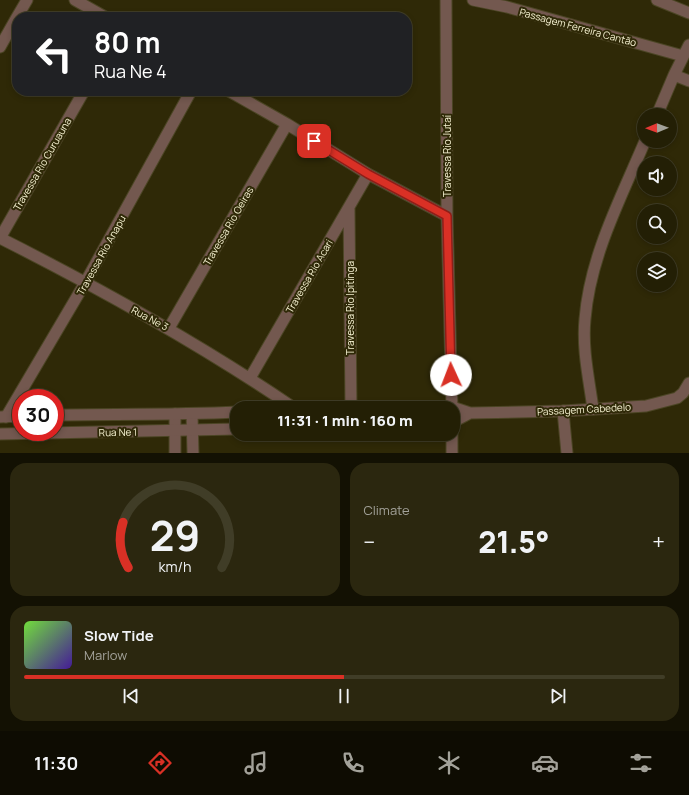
<!DOCTYPE html>
<html lang="en">
<head>
<meta charset="utf-8">
<style>
	:root { --surface:#231f05; --page:#2b270f; --text:#f1f3f6; --muted:#a3a29a; --line:#403d27; --accent:#d93025 }
	body { margin:0; font-family:Manrope,sans-serif; background:var(--page); color:var(--text); height:100vh; display:flex; flex-direction:column; font-size:15px; white-space:nowrap }
	* { box-sizing:border-box; margin:0 }
	p { font-size:13px; color:var(--muted) }
	.icon { flex:none; width:22px; height:22px; fill:none; stroke:currentColor; stroke-width:2; stroke-linecap:round; stroke-linejoin:round }
	.map { position:relative; height:453px; overflow:hidden }
	.sheet { display:flex; flex-direction:column; gap:10px; padding:10px; background:#131103; flex:1 }
	.sheet>* { flex:none }
	.guide { position:absolute; left:12px; top:12px; width:400px; height:84px; border-radius:16px; box-shadow:0 2px 6px #0003,0 0 0 1px var(--line); background:#202124; color:#fff; overflow:hidden }
	.needle { width:26px; rotate:269deg }
	.tools { position:absolute; left:637px; top:108px; display:grid; gap:8px }
	.tools a { display:grid; place-items:center; width:40px; height:40px; border-radius:50%; background:var(--surface); box-shadow:0 2px 6px #0003,0 0 0 1px var(--line); font-size:20px }
	.speed { position:absolute; left:12px; top:389px; display:flex; gap:8px; font-size:20px; font-weight:700; text-align:center }
	.speed>* { display:grid; place-content:center; width:52px; height:52px; border-radius:50%; background:var(--surface); box-shadow:0 2px 6px #0003,0 0 0 1px var(--line); line-height:1 }
	.speed .limit { border:6px solid #d22; background:#fff; color:#111 }
	.pin { position:absolute; display:grid; place-items:center; width:34px; height:34px; color:#fff; margin:-17px; border-radius:8px; box-shadow:0 2px 6px #0006 }
	.me { position:absolute; width:44px; margin:-22px; rotate:358deg; stroke-linejoin:round; filter:drop-shadow(0 0 3px #0008) }
	.turn { display:flex; align-items:center; gap:14px; height:84px; padding:0 16px; font-size:18px }
	.turn .icon { width:52px; height:52px; stroke-width:2.5 }
	.turn b { display:block; font-size:28px; line-height:34px }
	.big { font-size:30px; font-weight:800; line-height:1.1 }
	.sheet .card { flex:1; display:flex; flex-direction:column; justify-content:center; gap:6px; min-width:0; padding:0 14px; border-radius:16px; background:var(--page) }
	.sheet .dial { align-items:center; gap:0 }
	.dial svg { height:104px; overflow:visible; fill:none; stroke:var(--line); stroke-width:7; stroke-linecap:round; text-anchor:middle }
	.dial text { fill:var(--text); stroke:none }
	.song { display:flex; align-items:center; gap:12px }
	.cover { width:48px; height:48px; border-radius:6px; background:linear-gradient(135deg,hsl(100 70% 55%),hsl(260 70% 35%)) }
	.played { height:4px; border-radius:2px; background:linear-gradient(90deg,var(--accent) 50%,var(--line) 50%) }
	.keys { display:flex; justify-content:space-around; direction:ltr }
	.heat { display:flex; justify-content:space-between; align-items:center; font-size:22px; direction:ltr }
	.sheet .tiles { flex:1; display:grid; gap:10px; grid-template-columns:1fr 1fr }
	.card:last-child { grid-column:span 2 }
	.trip { position:absolute; left:230px; top:401px; width:230px; height:40px; border-radius:16px; background:var(--surface); box-shadow:0 2px 6px #0003,0 0 0 1px var(--line); font-weight:800; line-height:40px; text-align:center }
	.tabs { display:flex; height:64px; justify-content:space-around; align-items:center; background:#0e0c02; color:var(--muted) }
	.tabs .icon { width:28px; height:28px }
	.tabs .on { color:var(--accent) }
	.tabs b { font-size:18px; color:var(--text) }
	.map>svg:first-child { display:block }
</style>
</head>
<body>
<div class="map">
<svg width="689" height="453" viewBox="0 0 689 453">
	<rect width="100%" height="100%" fill="#2f2907"/>
	<g fill="none" stroke-linecap="round" stroke-linejoin="round">
		<defs>
			<path id="minor" d="M 75,0 L 105,17
				M 446,0 L 447,216 L 452,408
				M 473,0 L 507,7 L 683,56
				M 657,0 L 689,13
				M 17,17 L 27,0
				M 0,47 L 17,17
				M 674,75 L 689,81
				M 229,91 L 287,124 L 368,174 L 447,216
				M 657,115 L 674,75 L 689,45
				M 349,208 L 351,408
				M 0,238 C 101,289 200,344 294,408
				M 0,238 L 84,91
				M 169,328 L 287,124
				M 250,378 L 368,174
				M 593,409 C 589,379 582,349 585,319 C 590,256 621,198 645,141
				M 563,411 L 567,453
				M 175,414 L 175,453
				M 192,414 L 193,453
				M 6,417 L 85,283 L 191,91
				M 452,434 L 452,453"/>
			<path id="tertiary" d="M 383,408 L 452,407 L 470,413 L 563,411 L 646,406 L 677,398 L 683,393 L 689,383
				M 55,415 C 116,414 176,415 237,412
				M 0,417 L 21,416
				M 453,422 L 470,413
				M 0,434 L 237,429"/>
		</defs>
		<use href="#minor" stroke="#4b4524" stroke-width="13"/>
		<use href="#tertiary" stroke="#4b4524" stroke-width="13"/>
		<use href="#minor" stroke="#73584f" stroke-width="11"/>
		<use href="#tertiary" stroke="#73584f" stroke-width="11"/>
	</g>
	<g fill="none" stroke-linecap="round" stroke-linejoin="round">
		<defs>
			<path id="route" d="M 314,141 L 368,174 L 447,216 L 451,375"/>
		</defs>
		<use href="#route" stroke="#8d1f18" stroke-width="10"/>
		<use href="#route" stroke="#d93025" stroke-width="7"/>
	</g>
	<g text-anchor="middle" stroke-width="4" stroke-linejoin="round" paint-order="stroke">
		<g font-size="10" fill="#f7f3d3" stroke="#2f2907">
			<text transform="translate(578 27) rotate(15)" y="4">Passagem Ferreira Cantão</text>
			<text transform="translate(447 156) rotate(-90)" y="4">Travessa Rio Jutaí</text>
			<text transform="translate(42 164) rotate(-60)" y="4">Travessa Rio Curuauna</text>
			<text transform="translate(228 226) rotate(-60)" y="4">Travessa Rio Oeiras</text>
			<text transform="translate(101 255) rotate(-61)" y="4">Travessa Rio Anapu</text>
			<text transform="translate(309 276) rotate(-60)" y="4">Travessa Rio Acari</text>
			<text transform="translate(350 308) rotate(-90)" y="4">Travessa Rio Ipitinga</text>
			<text transform="translate(150 318) rotate(28)" y="4">Rua Ne 3</text>
			<text transform="translate(584 409) rotate(-3)" y="4">Passagem Cabedelo</text>
			<text transform="translate(118 432) rotate(-1)" y="4">Rua Ne 1</text>
		</g>
	</g>
</svg>
<div class="tools">
<a><svg class="needle" viewBox="-14 -14 28 28"><path d="M0-13l5 13h-10z" fill="#e53935"/><path d="M0 13l5-13h-10z" fill="#a3a29a"/></svg></a>
<a><svg class="icon" aria-label="sound" viewBox="0 0 24 24"><path d="M4 9h4l5-4v14l-5-4H4zM17 9q2 3 0 6"/></svg></a>
<a><svg class="icon" aria-label="search" viewBox="0 0 24 24"><circle cx="10" cy="10" r="6"/><path d="M15 15l6 6"/></svg></a>
<a><svg class="icon" aria-label="layers" viewBox="0 0 24 24"><path d="M12 4l9 5-9 5-9-5zM3 14l9 5 9-5"/></svg></a>
</div>
<div class="speed"><div class="limit">30</div></div>
<div class="pin" style="left:314px;top:141px;background:#d93025"><svg class="icon" aria-label="arrive" viewBox="0 0 24 24"><path d="M6 21V4h12l-3 4 3 4H6"/></svg></div>
<svg class="me" style="left:451px;top:375px" viewBox="-20 -20 40 40"><circle r="19" fill="#fff"/><path d="M0-13L10 11 0 6-10 11z" fill="#d93025"/></svg>
<div class="trip">11:31 · 1 min · 160 m</div>
<div class="guide">
<div class="turn"><svg class="icon" aria-label="left" viewBox="0 0 24 24"><path d="M17 20v-9H6M10 6l-5 5 5 5"/></svg><div><b>80 m</b>Rua Ne 4</div></div>
</div>
</div>
<section class="sheet">
<div class="tiles">
<div class="card dial"><svg viewBox="0 0 100 80">
<path d="M14 69A42 42 0 1 1 86 69"/>
<path d="M14 69A42 42 0 0 1 10 34" stroke="#d93025"/>
<text x="50" y="56" font-size="32" font-weight="700">29</text>
<text x="50" y="72" font-size="11">km/h</text>
</svg></div>
<div class="card"><p>Climate</p>
<div class="heat"><a>−</a><b class="big">21.5°</b><a>+</a></div>
</div>
<div class="card">
<div class="song"><i class="cover"></i><div><b>Slow Tide</b><p>Marlow</p></div></div>
<div class="played"></div>
<div class="keys"><svg class="icon" aria-label="previous" viewBox="0 0 24 24"><path d="M18 5L8 12l10 7zM5 5v14"/></svg><svg class="icon" aria-label="pause" viewBox="0 0 24 24"><path d="M8 5v14M16 5v14"/></svg><svg class="icon" aria-label="next" viewBox="0 0 24 24"><path d="M6 5l10 7-10 7zM19 5v14"/></svg></div>
</div>
</div>
</section>
<nav class="tabs">
<b>11:30</b>
<svg class="icon on" aria-label="directions" viewBox="0 0 24 24"><path d="M12 3l9 9-9 9-9-9zM9 14v-3h6M13 9l2 2-2 2"/></svg>
<svg class="icon" aria-label="music" viewBox="0 0 24 24"><path d="M9 18V5l10-2v13"/><circle cx="6" cy="18" r="3"/><circle cx="16" cy="16" r="3"/></svg>
<svg class="icon" aria-label="phone" viewBox="0 0 24 24"><path d="M5 4h4l2 5-3 2q2 4 5 5l2-3 5 2v4C11 20 4 13 5 4z"/></svg>
<svg class="icon" aria-label="climate" viewBox="0 0 24 24"><path d="M12 3v18M4 7l16 10M4 17L20 7"/></svg>
<svg class="icon" aria-label="car" viewBox="0 0 24 24"><path d="M5 17H2v-5l4-1 3-4h7l3 4 3 1v5h-3M9 17h6M6 11h13"/><circle cx="7" cy="17" r="2"/><circle cx="17" cy="17" r="2"/></svg>
<svg class="icon" aria-label="filters" viewBox="0 0 24 24"><path d="M4 7h16M4 17h16"/><circle cx="9" cy="7" r="2"/><circle cx="15" cy="17" r="2"/></svg>
</nav>
</body>
</html>
